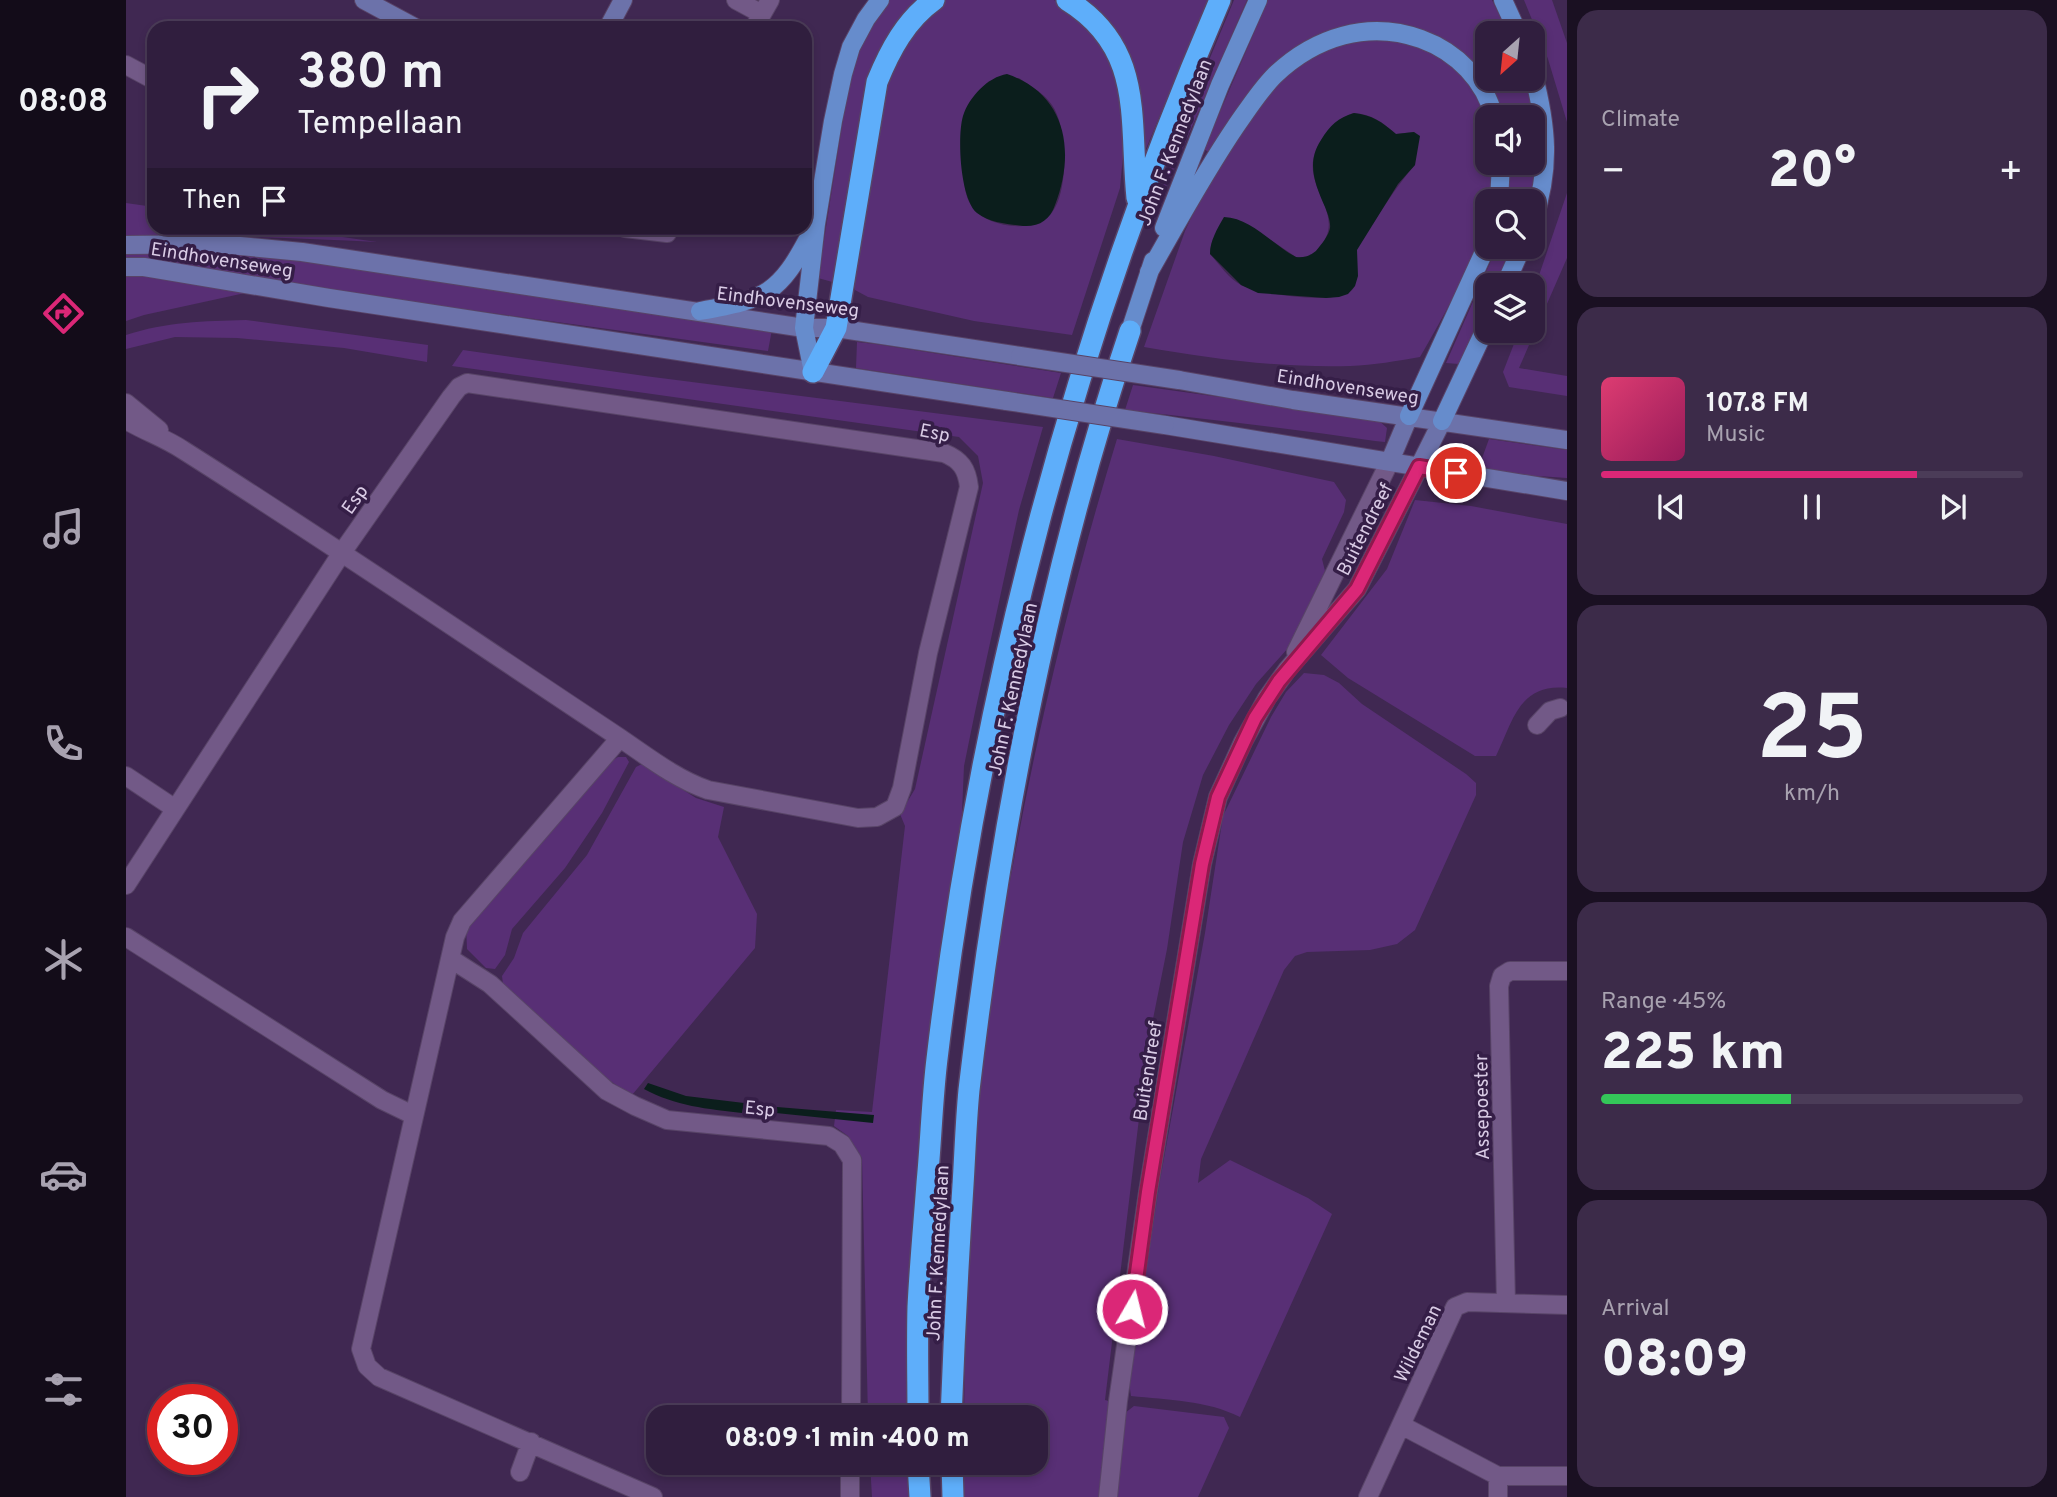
<!DOCTYPE html>
<html lang="en">
<head>
<meta charset="utf-8">
<style>
	:root { --surface:#301e3e; --page:#3c2b49; --text:#f1f3f6; --muted:#a8a2b0; --line:#4b3c58; --accent:#db2777 }
	body { margin:0; font-family:Overpass,sans-serif; background:var(--page); color:var(--text); height:100vh; display:flex; flex-direction:column; font-size:26px; white-space:nowrap }
	* { box-sizing:border-box; margin:0 }
	p { font-size:23px; color:var(--muted) }
	.icon { flex:none; width:38px; height:38px; fill:none; stroke:currentColor; stroke-width:2; stroke-linecap:round; stroke-linejoin:round }
	.map { position:relative; flex:1; overflow:hidden }
	.drawer { display:flex; flex-direction:column; gap:10px; padding:10px; background:#1a1022; width:490px }
	.drawer>* { flex:none }
	.top-card { position:absolute; left:21px; top:21px; width:665px; height:214px; border-radius:21px; box-shadow:0 4px 10px #0003,0 0 0 2px var(--line); background:#301e3e; color:var(--text); overflow:hidden }
	.needle { width:46px; rotate:207deg }
	.tools { position:absolute; left:1349px; top:21px; display:grid; gap:14px }
	.tools a { display:grid; place-items:center; width:70px; height:70px; border-radius:14px; background:var(--surface); box-shadow:0 4px 10px #0003,0 0 0 2px var(--line); font-size:35px }
	.speed { position:absolute; left:21px; top:1384px; display:flex; gap:14px; font-size:35px; font-weight:700; text-align:center }
	.speed>* { display:grid; place-content:center; width:91px; height:91px; border-radius:50%; background:var(--surface); box-shadow:0 4px 10px #0003,0 0 0 2px var(--line); line-height:1 }
	.speed .limit { border:10px solid #d22; background:#fff; color:#111 }
	.pin { position:absolute; display:grid; place-items:center; width:60px; height:60px; color:#fff; margin:-30px; border:4px solid #fff; border-radius:50%; box-shadow:0 2px 7px #0007 }
	.me { position:absolute; width:77px; margin:-38px; rotate:8deg; stroke-linejoin:round; filter:drop-shadow(0 0 5px #0008) }
	.turn { display:flex; align-items:center; gap:24px; height:147px; padding:0 35px; font-size:32px }
	.turn .icon { width:91px; height:91px; stroke-width:2.5 }
	.turn b { display:block; font-size:49px; line-height:60px }
	.then { display:flex; align-items:center; height:66px; padding:0 35px; background:#0003; gap:14px; font-size:26px }
	.big { font-size:52px; font-weight:800; line-height:1.1 }
	.drawer .card { flex:1; display:flex; flex-direction:column; justify-content:center; gap:10px; min-width:0; padding:0 24px; border-radius:21px; background:var(--page) }
	.drawer .dial { align-items:center; gap:0 }
	.dial b { font-size:91px; line-height:1 }
	.song { display:flex; align-items:center; gap:21px }
	.cover { width:84px; height:84px; border-radius:10px; background:linear-gradient(135deg,hsl(340 70% 55%),hsl(330 70% 35%)) }
	.played { height:7px; border-radius:4px; background:linear-gradient(90deg,var(--accent) 75%,var(--line) 75%) }
	.keys { display:flex; justify-content:space-around; direction:ltr }
	.heat { display:flex; justify-content:space-between; align-items:center; font-size:38px; direction:ltr }
	.charge { height:10px; border-radius:5px; background:linear-gradient(90deg,#34c759 45%,var(--line) 0) }
	.trip { position:absolute; left:520px; top:1405px; width:402px; height:70px; border-radius:21px; background:var(--surface); box-shadow:0 4px 10px #0003,0 0 0 2px var(--line); font-weight:800; line-height:70px; text-align:center }
	main { display:flex; flex:1; min-height:0 }
	.tab-bar { display:flex; flex-direction:column; width:126px; justify-content:space-around; align-items:center; background:#130c19; color:var(--muted) }
	.tab-bar .icon { width:49px; height:49px }
	.tab-bar .on { color:var(--accent) }
	.tab-bar b { font-size:32px; color:var(--text) }
	.map>svg:first-child { display:block }
</style>
</head>
<body>
<main>
<nav class="tab-bar">
<b>08:08</b>
<svg class="icon on" aria-label="directions" viewBox="0 0 24 24"><path d="M12 3l9 9-9 9-9-9zM9 14v-3h6M13 9l2 2-2 2"/></svg>
<svg class="icon" aria-label="music" viewBox="0 0 24 24"><path d="M9 18V5l10-2v13"/><circle cx="6" cy="18" r="3"/><circle cx="16" cy="16" r="3"/></svg>
<svg class="icon" aria-label="phone" viewBox="0 0 24 24"><path d="M5 4h4l2 5-3 2q2 4 5 5l2-3 5 2v4C11 20 4 13 5 4z"/></svg>
<svg class="icon" aria-label="climate" viewBox="0 0 24 24"><path d="M12 3v18M4 7l16 10M4 17L20 7"/></svg>
<svg class="icon" aria-label="car" viewBox="0 0 24 24"><path d="M5 17H2v-5l4-1 3-4h7l3 4 3 1v5h-3M9 17h6M6 11h13"/><circle cx="7" cy="17" r="2"/><circle cx="17" cy="17" r="2"/></svg>
<svg class="icon" aria-label="filters" viewBox="0 0 24 24"><path d="M4 7h16M4 17h16"/><circle cx="9" cy="7" r="2"/><circle cx="15" cy="17" r="2"/></svg>
</nav>
<div class="map">
<svg width="1441" height="1497" viewBox="0 0 1441 1497">
	<rect width="100%" height="100%" fill="#402852"/>
	<path fill="#582f75" fill-rule="evenodd" d="M 759,0 L 796,0 L 766,34 L 710,283 L 692,278 L 724,75 L 732,48 Z
		M 820,0 L 928,0 L 966,27 L 992,73 L 999,134 L 994,188 L 946,335 L 848,321 L 742,297 L 729,290 L 729,272 L 760,84 L 768,62 L 798,16 ZM 893,78 C 904,86 918,93 926,105 C 942,127 944,198 922,217 C 903,234 857,226 845,205 C 837,192 838,178 838,163 C 838,121 831,114 863,81 Z
		M 953,0 L 1082,0 L 1017,156 L 1012,105 Z
		M 1108,0 L 1121,0 L 1025,221 L 1069,94 Z
		M 1142,0 L 1366,0 L 1382,33 L 1362,33 L 1362,79 L 1400,79 L 1414,134 L 1407,201 L 1382,201 L 1383,163 L 1407,163 L 1407,117 L 1376,117 L 1373,103 L 1358,74 L 1330,51 L 1284,27 L 1257,22 L 1232,24 L 1122,98 L 1100,125 L 1084,153 L 1078,149 Z
		M 1398,0 L 1426,0 L 1441,43 L 1441,122 L 1422,59 Z
		M 1258,38 C 1272,41 1288,43 1301,49 C 1328,61 1355,89 1361,118 C 1364,132 1361,148 1362,163 L 1367,163 L 1365,201 L 1362,201 C 1361,241 1315,321 1294,357 C 1271,361 1248,365 1224,366 C 1155,368 1087,359 1018,347 L 1059,231 L 1082,182 L 1107,141 L 1153,81 L 1172,64 L 1219,41 ZM 1227,113 C 1246,114 1256,122 1270,134 L 1288,132 L 1289,165 C 1273,183 1261,202 1248,222 C 1242,230 1234,239 1231,249 C 1228,261 1233,276 1228,287 C 1219,308 1133,294 1115,285 C 1103,279 1093,264 1084,254 C 1084,236 1095,229 1109,219 L 1133,232 L 1170,257 C 1178,258 1184,256 1190,251 C 1230,212 1160,182 1199,136 C 1208,124 1213,118 1227,113 Z
		M 1441,193 L 1441,258 L 1393,368 L 1441,376 L 1441,396 L 1383,387 L 1377,372 L 1393,331 L 1407,331 L 1407,293 Z
		M 0,203 L 28,207 L 28,228 L 155,228 L 251,242 C 167,238 84,234 0,237 Z
		M 1371,247 L 1389,247 L 1371,285 L 1362,285 L 1361,304 L 1333,364 L 1320,363 Z
		M 16,248 L 145,256 L 647,324 L 642,351 L 264,299 L 18,258 L 0,258 L 0,249 Z
		M 0,271 L 119,293 L 18,315 L 0,321 Z
		M 120,320 L 302,345 L 301,362 L 218,348 L 111,338 L 49,337 L 0,349 L 0,335 C 40,322 78,321 120,320 Z
		M 731,342 L 749,344 L 935,373 L 927,398 L 730,368 Z
		M 337,350 L 519,376 L 917,427 L 893,510 L 849,712 L 838,766 L 835,835 L 784,1417 L 742,1417 L 736,1158 L 722,1136 L 708,1126 L 710,1110 L 746,1112 L 779,826 L 774,814 L 789,789 L 857,483 L 852,456 L 833,437 L 326,366 Z
		M 1007,385 L 1251,419 L 1261,428 L 1259,442 L 1249,441 C 1166,429 1082,419 999,410 Z
		M 991,439 L 1088,456 L 1208,482 L 1220,500 L 1218,512 L 1196,559 L 1199,571 L 1183,608 L 1163,647 L 1130,684 L 1103,725 L 1077,775 L 1057,842 L 1041,949 L 1022,1044 L 979,1400 L 990,1403 L 979,1497 L 838,1497 L 837,1463 L 910,1463 L 910,1418 L 838,1417 C 840,1271 847,1125 866,980 C 871,942 880,903 887,865 C 913,722 948,579 991,439 Z
		M 1363,439 L 1441,450 L 1441,478 C 1411,475 1382,476 1351,472 Z
		M 1289,500 L 1345,506 L 1441,524 L 1441,688 C 1393,683 1387,721 1370,756 L 1349,756 L 1222,678 L 1195,655 L 1261,569 Z
		M 1178,673 L 1198,675 L 1213,683 L 1236,704 L 1340,774 L 1350,783 L 1350,795 L 1289,930 L 1271,944 L 1244,950 L 1181,952 L 1169,956 L 1158,970 L 1075,1159 L 1072,1183 L 1104,1160 L 1182,1198 L 1206,1214 L 1114,1417 C 1080,1400 1042,1400 1005,1396 L 1003,1382 L 1034,1180 L 1079,933 L 1097,816 L 1145,717 L 1160,692 Z
		M 492,757 L 500,757 L 503,762 L 476,813 L 439,868 L 386,929 L 379,955 L 369,969 L 360,968 L 341,949 L 340,925 L 480,764 Z
		M 516,764 L 570,798 L 598,807 L 592,837 L 631,914 L 629,948 L 506,1095 C 462,1070 416,1020 377,984 L 376,976 L 388,958 L 397,933 L 461,855 L 510,767 Z
		M 1008,1406 L 1098,1417 L 1103,1428 L 1072,1497 L 991,1497 L 999,1413 Z
		M 744,1463 L 784,1463 L 784,1497 L 746,1497 Z"/>
	<path fill="#0b1e1c" d="M 881,74 C 940,94 950,151 929,205 C 924,220 913,227 897,226 C 882,224 864,223 851,213 C 834,199 831,136 837,116 C 843,97 862,77 881,74 Z
		M 1228,113 C 1246,115 1256,122 1270,134 L 1288,132 L 1294,136 L 1289,165 L 1272,184 L 1231,250 L 1232,276 L 1229,286 L 1222,294 L 1213,297 L 1200,298 L 1132,293 L 1115,285 L 1084,254 C 1084,241 1091,229 1098,217 C 1125,218 1147,245 1170,257 C 1178,258 1184,256 1190,251 C 1195,245 1203,235 1204,228 C 1205,222 1201,212 1199,207 C 1189,184 1180,163 1195,140 C 1204,125 1212,118 1228,113 Z
		M 522,1083 L 560,1096 L 618,1103 L 616,1113 C 582,1109 549,1106 518,1089 Z
		M 651,1107 L 748,1115 L 747,1123 L 650,1113 Z"/>
	<g fill="none" stroke-linecap="round" stroke-linejoin="round">
		<defs>
			<path id="street" d="M 610,0 L 636,14
				M 628,28 L 644,0
				M 0,65 L 28,80
				M 499,228 L 541,233 L 544,228
				M 0,403 L 33,430
				M 0,420 C 18,431 39,438 57,450 C 204,543 349,642 494,738 C 522,757 550,779 582,790 L 732,818 L 751,817 L 769,807 L 776,788 L 802,653 L 843,487 C 841,469 835,460 818,453 L 341,383 L 333,387 L 325,397 L 215,554 L 0,885
				M 1170,652 L 1264,461
				M 1411,725 L 1424,711 L 1434,708
				M 494,738 L 336,921 L 329,937 L 235,1349 L 241,1366 L 253,1377 L 527,1497
				M 0,776 L 48,808
				M 0,937 L 256,1100 L 287,1115
				M 325,959 L 364,984 L 481,1091 L 509,1106 L 541,1120 L 703,1136 L 716,1144 L 726,1160 L 725,1418
				M 1380,1303 L 1373,986 L 1376,976 L 1384,971 L 1441,971
				M 1275,1425 L 1372,1476 L 1372,1497
				M 394,1472 L 405,1442
				M 1372,1476 L 1441,1476
				M 724,1497 L 724,1463
				M 982,1497 L 992,1401 L 1022,1192 L 1076,864 L 1092,797 L 1117,742 L 1141,698 L 1161,670 L 1231,589 L 1293,467
				M 1242,1497 L 1329,1307 L 1341,1302 L 1441,1305"/>
			<path id="secondary" d="M 238,0 L 290,28
				M 482,28 L 497,0
				M 0,245 L 93,244 L 176,252 L 678,328 L 710,328 L 894,356
				M 0,267 L 18,267 L 203,298 L 881,401
				M 1053,380 L 1167,400 L 1441,440
				M 1039,425 L 1441,491
				M 1264,461 L 1283,416
				M 1293,467 L 1316,421"/>
			<path id="primary" d="M 1377,0 L 1392,33
				M 1407,73 C 1421,126 1425,168 1407,221
				M 1373,201 L 1375,163
				M 1038,228 L 1094,85 L 1132,0
				M 1023,272 C 1051,223 1078,173 1110,126 C 1122,109 1134,90 1149,75 C 1189,37 1242,20 1295,39 C 1331,52 1359,81 1368,117
				M 1379,285 L 1396,247
				M 574,311 C 640,299 653,295 685,233
				M 1004,331 L 1027,261
				M 687,372 L 678,328 L 690,224 L 707,121 L 717,74 L 725,47 L 740,19 L 754,0
				M 1283,416 L 1362,243
				M 1316,421 L 1362,323"/>
			<path id="highway" d="M 941,0 C 1019,48 1003,119 1011,198
				M 687,372 L 710,328 L 751,82 C 764,50 780,20 808,0
				M 792,1418 C 792,1381 791,1344 792,1307 C 794,1266 798,1224 801,1183 C 805,1142 806,1100 811,1059 C 855,690 947,341 1094,0
				M 825,1418 C 828,1340 832,1262 837,1185 C 839,1153 840,1121 843,1090 C 873,834 921,576 1004,331
				M 792,1463 L 794,1497
				M 826,1463 L 827,1497"/>
		</defs>
		<use href="#street" stroke="#584467" stroke-width="20"/>
		<use href="#secondary" stroke="#584467" stroke-width="20"/>
		<use href="#primary" stroke="#584467" stroke-width="20"/>
		<use href="#highway" stroke="#584467" stroke-width="24"/>
		<use href="#street" stroke="#725987" stroke-width="18"/>
		<use href="#secondary" stroke="#6c72aa" stroke-width="18"/>
		<use href="#primary" stroke="#668ccc" stroke-width="18"/>
		<use href="#highway" stroke="#5eaefa" stroke-width="21"/>
		<defs>
			<path id="secondary-bridge" d="M 894,356 L 1053,380
				M 881,401 L 1039,425"/>
		</defs>
		<use href="#secondary-bridge" stroke="#584467" stroke-width="20" stroke-linecap="butt"/>
		<use href="#secondary-bridge" stroke="#6c72aa" stroke-width="18"/>
	</g>
	<g fill="none" stroke-linecap="round" stroke-linejoin="round">
		<defs>
			<path id="route" d="M 1006,1309 L 1022,1192 L 1076,864 L 1092,797 L 1129,718 L 1153,681 L 1231,589 L 1293,467 L 1330,473"/>
		</defs>
		<use href="#route" stroke="#8e194d" stroke-width="18"/>
		<use href="#route" stroke="#db2777" stroke-width="12"/>
	</g>
	<g text-anchor="middle" stroke-width="7" stroke-linejoin="round" paint-order="stroke">
		<g font-size="19" fill="#d9cbe5" stroke="#351e47">
			<text transform="translate(1048 142) rotate(-69)" y="7">John F. Kennedylaan</text>
			<text transform="translate(96 259) rotate(9)" y="7">Eindhovenseweg</text>
			<text transform="translate(662 301) rotate(7)" y="7">Eindhovenseweg</text>
			<text transform="translate(1222 386) rotate(9)" y="7">Eindhovenseweg</text>
			<text transform="translate(809 432) rotate(12)" y="7">Esp</text>
			<text transform="translate(228 499) rotate(-55)" y="7">Esp</text>
			<text transform="translate(1238 529) rotate(-63)" y="7">Buitendreef</text>
			<text transform="translate(886 689) rotate(-78)" y="7">John F. Kennedylaan</text>
			<text transform="translate(1021 1071) rotate(-81)" y="7">Buitendreef</text>
			<text transform="translate(1355 1107) rotate(-91)" y="7">Assepoester</text>
			<text transform="translate(634 1108) rotate(6)" y="7">Esp</text>
			<text transform="translate(811 1253) rotate(-87)" y="7">John F. Kennedylaan</text>
			<text transform="translate(1291 1343) rotate(-64)" y="7">Wildeman</text>
		</g>
	</g>
</svg>
<div class="tools">
<a><svg class="needle" viewBox="-14 -14 28 28"><path d="M0-13l5 13h-10z" fill="#e53935"/><path d="M0 13l5-13h-10z" fill="#a8a2b0"/></svg></a>
<a><svg class="icon" aria-label="sound" viewBox="0 0 24 24"><path d="M4 9h4l5-4v14l-5-4H4zM17 9q2 3 0 6"/></svg></a>
<a><svg class="icon" aria-label="search" viewBox="0 0 24 24"><circle cx="10" cy="10" r="6"/><path d="M15 15l6 6"/></svg></a>
<a><svg class="icon" aria-label="layers" viewBox="0 0 24 24"><path d="M12 4l9 5-9 5-9-5zM3 14l9 5 9-5"/></svg></a>
</div>
<div class="speed"><div class="limit">30</div></div>
<div class="pin" style="left:1330px;top:473px;background:#d93025"><svg class="icon" aria-label="arrive" viewBox="0 0 24 24"><path d="M6 21V4h12l-3 4 3 4H6"/></svg></div>
<svg class="me" style="left:1006px;top:1309px" viewBox="-20 -20 40 40"><circle r="17" fill="#db2777" stroke="#fff" stroke-width="3"/><path d="M0-11L8 9 0 5-8 9z" fill="#fff"/></svg>
<div class="trip">08:09 · 1 min · 400 m</div>
<div class="top-card">
<div class="turn"><svg class="icon" aria-label="right" viewBox="0 0 24 24"><path d="M7 20v-9h11M14 6l5 5-5 5"/></svg><div><b>380 m</b>Tempellaan</div></div>
<div class="then">Then<svg class="icon" aria-label="arrive" viewBox="0 0 24 24"><path d="M6 21V4h12l-3 4 3 4H6"/></svg></div>
</div>
</div>
<section class="drawer">
<div class="card"><p>Climate</p>
<div class="heat"><a>−</a><b class="big">20°</b><a>+</a></div>
</div>
<div class="card">
<div class="song"><i class="cover"></i><div><b>107.8 FM</b><p>Music</p></div></div>
<div class="played"></div>
<div class="keys"><svg class="icon" aria-label="previous" viewBox="0 0 24 24"><path d="M18 5L8 12l10 7zM5 5v14"/></svg><svg class="icon" aria-label="pause" viewBox="0 0 24 24"><path d="M8 5v14M16 5v14"/></svg><svg class="icon" aria-label="next" viewBox="0 0 24 24"><path d="M6 5l10 7-10 7zM19 5v14"/></svg></div>
</div>
<div class="card dial"><b>25</b><p>km/h</p></div>
<div class="card"><p>Range · 45%</p><b class="big">225 km</b><div class="charge"></div></div>
<div class="card"><p>Arrival</p><b class="big">08:09</b></div>
</section>
</main>
</body>
</html>
